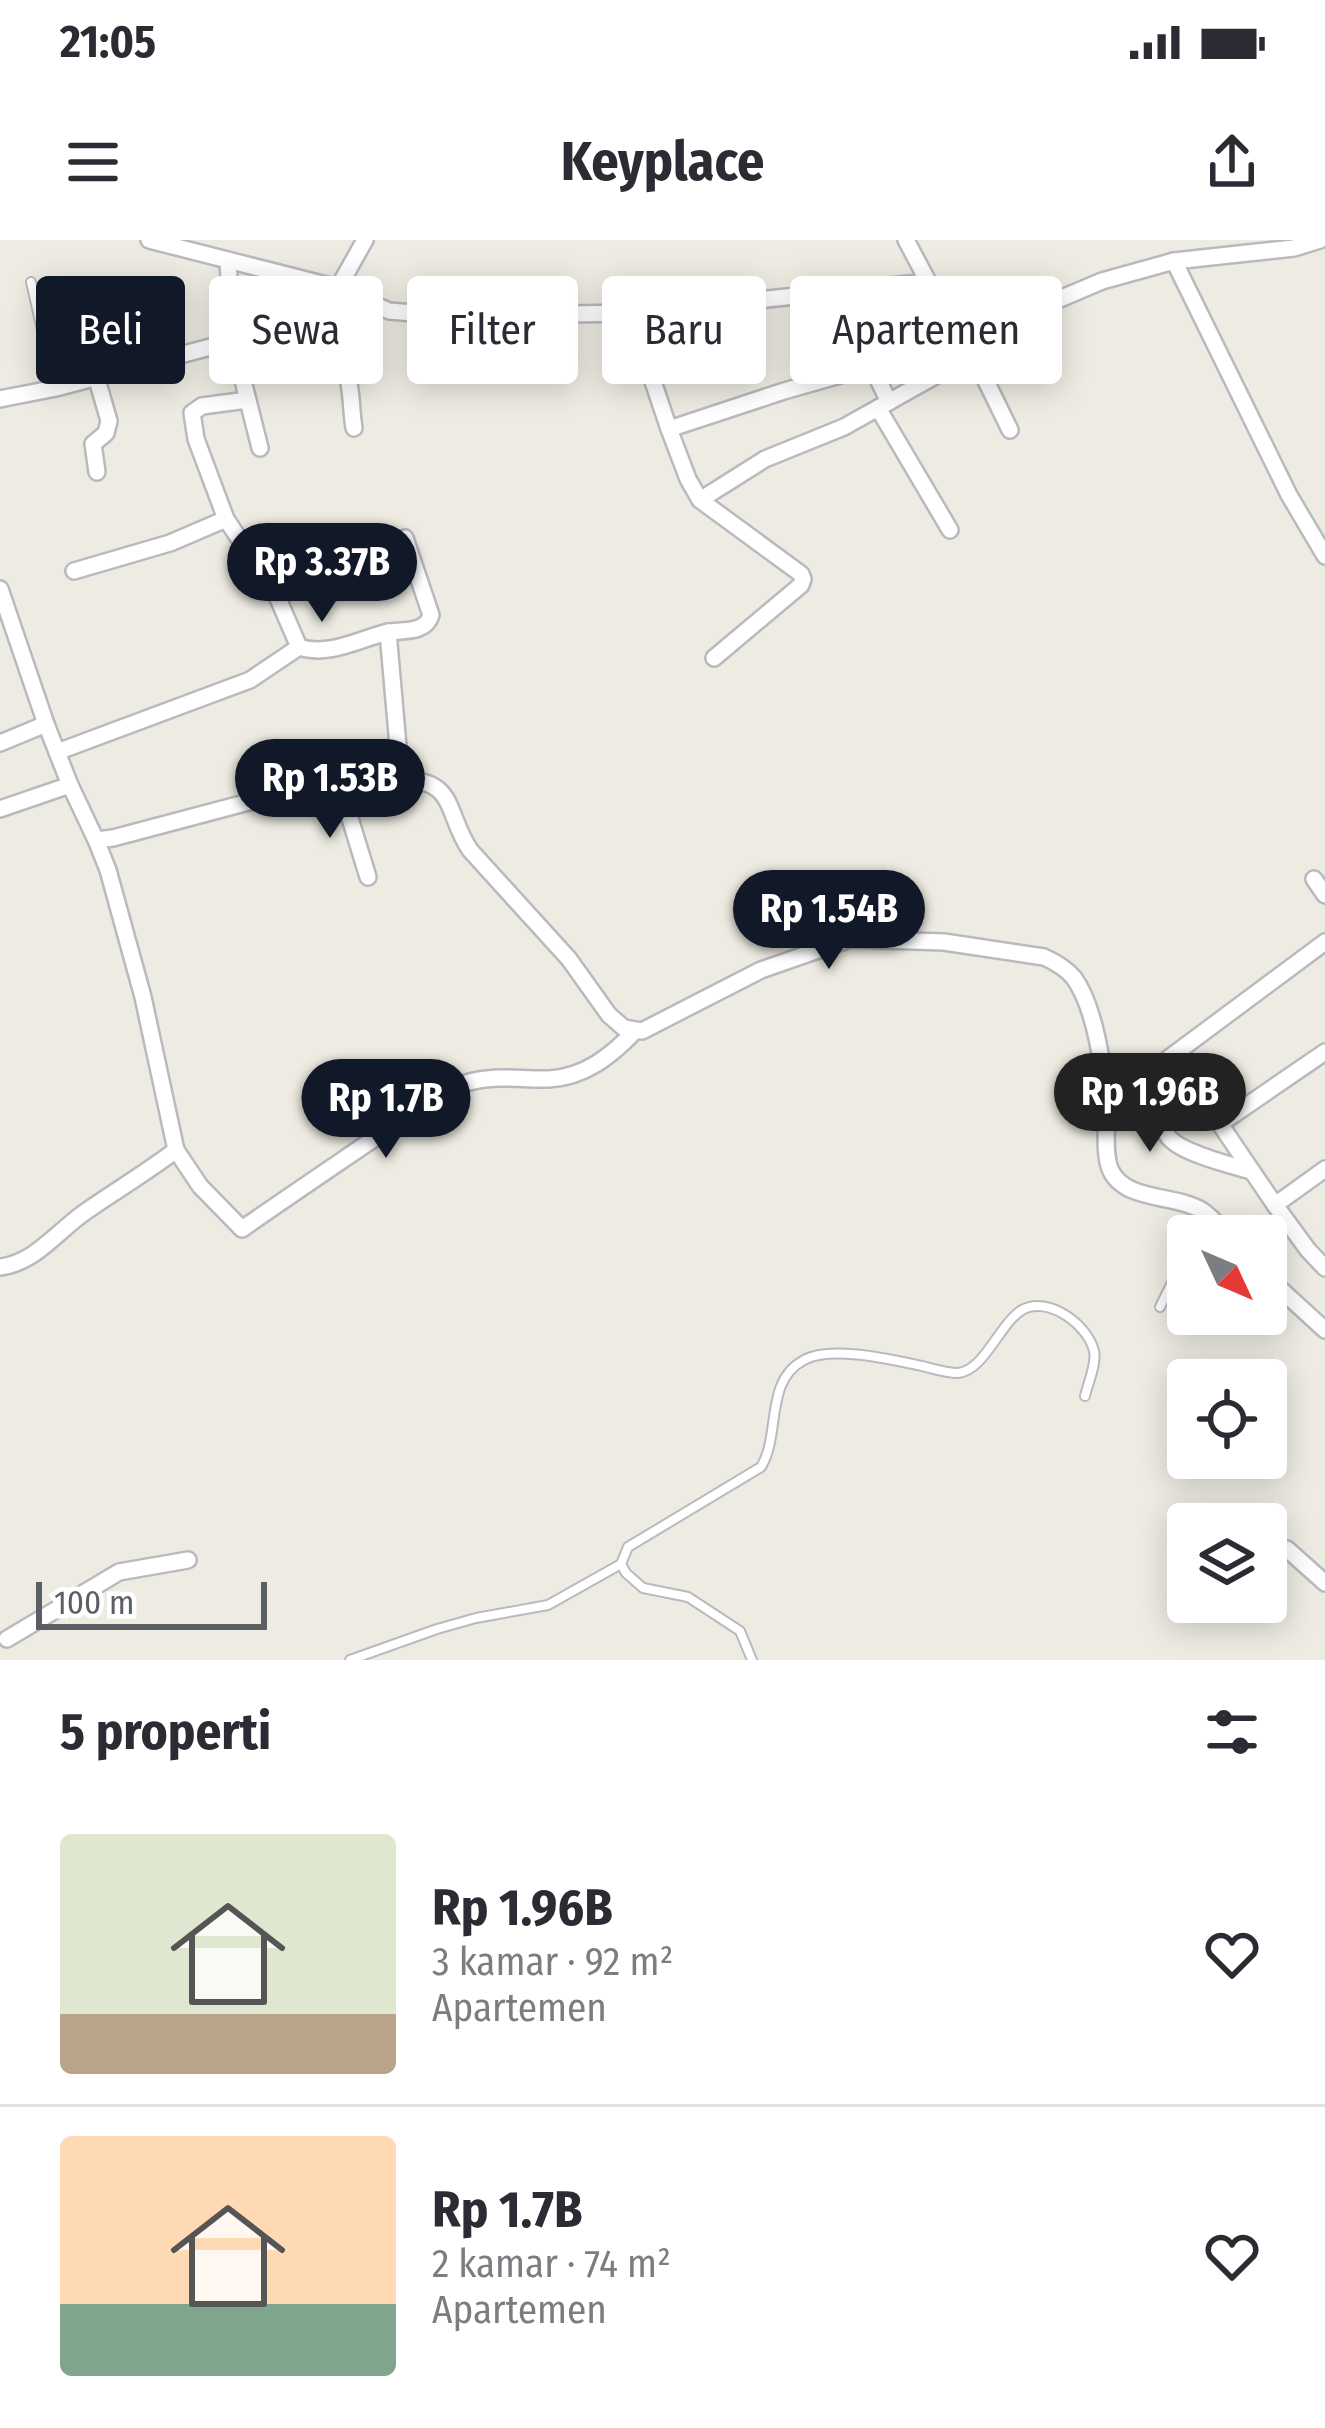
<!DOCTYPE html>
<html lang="id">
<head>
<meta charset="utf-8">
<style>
	:root { --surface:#fff; --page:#f2f2f3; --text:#2b2b33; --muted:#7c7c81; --line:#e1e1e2; --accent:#111827 }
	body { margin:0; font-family:"Fira Sans Condensed",sans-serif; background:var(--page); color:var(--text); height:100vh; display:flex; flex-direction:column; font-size:45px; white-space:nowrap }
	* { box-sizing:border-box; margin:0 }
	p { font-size:39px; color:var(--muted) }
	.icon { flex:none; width:66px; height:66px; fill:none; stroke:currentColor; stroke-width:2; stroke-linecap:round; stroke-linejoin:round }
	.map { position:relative; height:1420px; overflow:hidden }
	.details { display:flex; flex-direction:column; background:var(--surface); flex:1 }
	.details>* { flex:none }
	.guide { position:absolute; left:36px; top:36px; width:1254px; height:108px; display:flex; gap:24px }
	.needle { width:78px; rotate:134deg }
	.tools { position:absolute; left:1167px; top:975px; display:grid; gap:24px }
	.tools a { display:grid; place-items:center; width:120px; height:120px; border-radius:12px; background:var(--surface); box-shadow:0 6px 30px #0003; font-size:60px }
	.scale { position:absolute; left:36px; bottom:30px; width:231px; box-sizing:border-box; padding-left:12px; border:6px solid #5b5e63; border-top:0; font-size:33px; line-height:42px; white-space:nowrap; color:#5b5e63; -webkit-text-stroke:9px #fff; paint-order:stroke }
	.price { position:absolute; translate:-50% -102px; padding:0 27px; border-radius:42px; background:var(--accent); color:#fff; font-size:39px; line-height:78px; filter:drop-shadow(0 3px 6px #0008) }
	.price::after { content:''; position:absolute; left:50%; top:72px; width:36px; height:27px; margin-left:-18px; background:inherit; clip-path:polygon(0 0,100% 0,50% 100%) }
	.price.on { background:#222; color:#fff }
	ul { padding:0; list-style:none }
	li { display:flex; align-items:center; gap:36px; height:300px; padding:0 60px }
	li+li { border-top:3px solid var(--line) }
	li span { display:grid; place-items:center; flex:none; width:336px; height:240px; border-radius:12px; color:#555 }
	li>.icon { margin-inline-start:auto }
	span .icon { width:144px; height:144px; fill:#fffc; stroke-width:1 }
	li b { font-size:51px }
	h2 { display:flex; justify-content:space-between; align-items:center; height:144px; padding:0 60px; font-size:51px }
	.pill { padding:0 42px; border-radius:12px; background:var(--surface); box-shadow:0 6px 30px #0003; font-size:42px; line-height:108px }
	.pill.on { background:var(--accent); color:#fff }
	.status { display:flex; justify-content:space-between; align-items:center; height:84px; padding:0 60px; background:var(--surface); direction:ltr }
	.status svg { height:33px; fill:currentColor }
	header { display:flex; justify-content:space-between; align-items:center; height:156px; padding:0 60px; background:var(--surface); font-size:54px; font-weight:700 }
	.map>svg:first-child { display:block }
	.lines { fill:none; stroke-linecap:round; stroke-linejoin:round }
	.lane-casing { stroke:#b8babf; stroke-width:12 }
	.street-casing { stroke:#b8babf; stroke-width:20 }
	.lane { stroke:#fff; stroke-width:8 }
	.street { stroke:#fff; stroke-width:15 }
</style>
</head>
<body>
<div class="status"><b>21:05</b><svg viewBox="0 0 49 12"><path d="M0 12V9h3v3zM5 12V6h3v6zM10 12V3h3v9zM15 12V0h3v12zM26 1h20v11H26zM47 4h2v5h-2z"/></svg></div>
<header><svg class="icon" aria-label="menu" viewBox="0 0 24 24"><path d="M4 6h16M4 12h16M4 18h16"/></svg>Keyplace<svg class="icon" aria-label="share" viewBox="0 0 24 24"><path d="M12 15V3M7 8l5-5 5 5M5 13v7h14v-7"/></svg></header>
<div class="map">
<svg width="1325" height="1420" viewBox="0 0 1325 1420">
	<rect width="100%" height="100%" fill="#eeece2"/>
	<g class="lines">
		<defs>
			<g id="lane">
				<path d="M31,42L55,147"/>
				<path d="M1194,996L1204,973"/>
				<path d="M1160,1067L1188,1010"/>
				<path d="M621,1324L626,1333L643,1348L688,1357L740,1391L752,1420"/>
				<path d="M350,1420L437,1389L476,1378L548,1365L621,1324L628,1307L761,1227C781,1195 764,1141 804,1120C831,1105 893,1120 922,1126C934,1129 946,1133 958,1133C984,1131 1000,1083 1022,1070C1048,1055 1088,1085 1094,1111C1097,1123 1088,1143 1085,1156"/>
			</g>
			<g id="street">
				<path d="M149,0L338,48L389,71L450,76L630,73L716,67L758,60L928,42"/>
				<path d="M906,0L933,51L966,100L1010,190"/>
				<path d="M1174,21L1289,255L1325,316"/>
				<path d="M338,48L365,0"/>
				<path d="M630,73L669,189L784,151L865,128L874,131L889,162"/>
				<path d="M233,101L260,208"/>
				<path d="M241,134L321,103C355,113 349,160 354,188"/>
				<path d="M96,136L109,181L106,193L93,204L97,232"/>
				<path d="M0,159L56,148L233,101L228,22"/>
				<path d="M247,160L202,166L192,173L196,199L226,279L256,324L270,340L299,407C329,417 359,399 388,392L401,540"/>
				<path d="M878,168L950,290"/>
				<path d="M669,189L688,239L700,260L801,334L803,339L801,345L714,418"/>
				<path d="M700,260L765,219L844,187L953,126L970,108L1022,75L1102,41L1174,21L1294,8L1320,0"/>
				<path d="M74,331L170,303L226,279"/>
				<path d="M0,349L46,484L70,545L96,600L113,598L260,559L401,540C457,539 445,573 470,610L569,719L609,775L624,788L642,791L761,730L850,699L944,702L1044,717C1055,722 1066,728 1074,738C1095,767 1104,829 1106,864C1108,884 1103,910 1110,929C1124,962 1175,954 1201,970C1211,976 1220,987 1228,996"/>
				<path d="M388,392C404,390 426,393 431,375L405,298"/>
				<path d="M0,503L46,484"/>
				<path d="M57,512L250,440L299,407"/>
				<path d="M341,549L368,637"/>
				<path d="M0,569L70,545"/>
				<path d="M1314,639L1325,655"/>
				<path d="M1169,818L1220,884L1275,965"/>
				<path d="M1220,884L1325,812"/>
				<path d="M176,910L200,946L242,989C285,959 328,930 372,900C399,881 434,854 466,843C494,834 521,840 549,839C585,837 611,816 635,791"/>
				<path d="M1325,929L1275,965L1308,1010L1325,1028"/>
				<path d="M1251,931C1231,925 1174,912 1166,893C1156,874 1167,839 1169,818L1325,702"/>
				<path d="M0,1027C36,1023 59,989 88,970C117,950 147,932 176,910L143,757L108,630L96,600"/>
				<path d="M1266,1036L1325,1090"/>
				<path d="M1287,1309L1325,1343"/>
				<path d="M7,1399L119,1332L188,1320"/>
			</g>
		</defs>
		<use href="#lane" class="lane-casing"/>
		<use href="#street" class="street-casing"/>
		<use href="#lane" class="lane"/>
		<use href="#street" class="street"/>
	</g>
</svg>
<div class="tools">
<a><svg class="needle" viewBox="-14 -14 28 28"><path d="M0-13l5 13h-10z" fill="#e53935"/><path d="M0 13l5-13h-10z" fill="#7c7c81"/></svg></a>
<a><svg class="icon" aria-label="locate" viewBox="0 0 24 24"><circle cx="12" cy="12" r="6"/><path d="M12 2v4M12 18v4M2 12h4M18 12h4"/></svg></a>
<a><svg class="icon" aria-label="layers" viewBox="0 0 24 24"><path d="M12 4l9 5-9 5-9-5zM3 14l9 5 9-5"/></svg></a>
</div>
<div class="scale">100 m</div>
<b class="price" style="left:322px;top:385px">Rp 3.37B</b>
<b class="price" style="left:330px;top:601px">Rp 1.53B</b>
<b class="price" style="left:829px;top:732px">Rp 1.54B</b>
<b class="price on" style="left:1150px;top:915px">Rp 1.96B</b>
<b class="price" style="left:386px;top:921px">Rp 1.7B</b>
<div class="guide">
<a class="pill on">Beli</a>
<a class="pill">Sewa</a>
<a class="pill">Filter</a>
<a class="pill">Baru</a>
<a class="pill">Apartemen</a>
</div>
</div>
<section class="details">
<h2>5 properti<svg class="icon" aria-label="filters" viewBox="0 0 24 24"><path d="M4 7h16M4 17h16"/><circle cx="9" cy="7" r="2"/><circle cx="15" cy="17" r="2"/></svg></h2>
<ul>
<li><span style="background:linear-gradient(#dfe7d0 75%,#b9a48a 0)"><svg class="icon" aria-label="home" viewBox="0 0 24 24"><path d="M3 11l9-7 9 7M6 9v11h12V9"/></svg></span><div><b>Rp 1.96B</b><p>3 kamar · 92 m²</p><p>Apartemen</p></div><svg class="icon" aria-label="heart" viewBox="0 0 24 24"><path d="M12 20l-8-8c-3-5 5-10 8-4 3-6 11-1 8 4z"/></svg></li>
<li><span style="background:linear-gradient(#ffd9b3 70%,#7fa58c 0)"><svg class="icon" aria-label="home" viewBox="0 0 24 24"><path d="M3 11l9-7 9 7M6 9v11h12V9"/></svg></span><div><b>Rp 1.7B</b><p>2 kamar · 74 m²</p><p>Apartemen</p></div><svg class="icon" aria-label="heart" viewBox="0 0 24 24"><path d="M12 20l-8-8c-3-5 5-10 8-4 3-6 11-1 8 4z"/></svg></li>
</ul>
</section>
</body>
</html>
